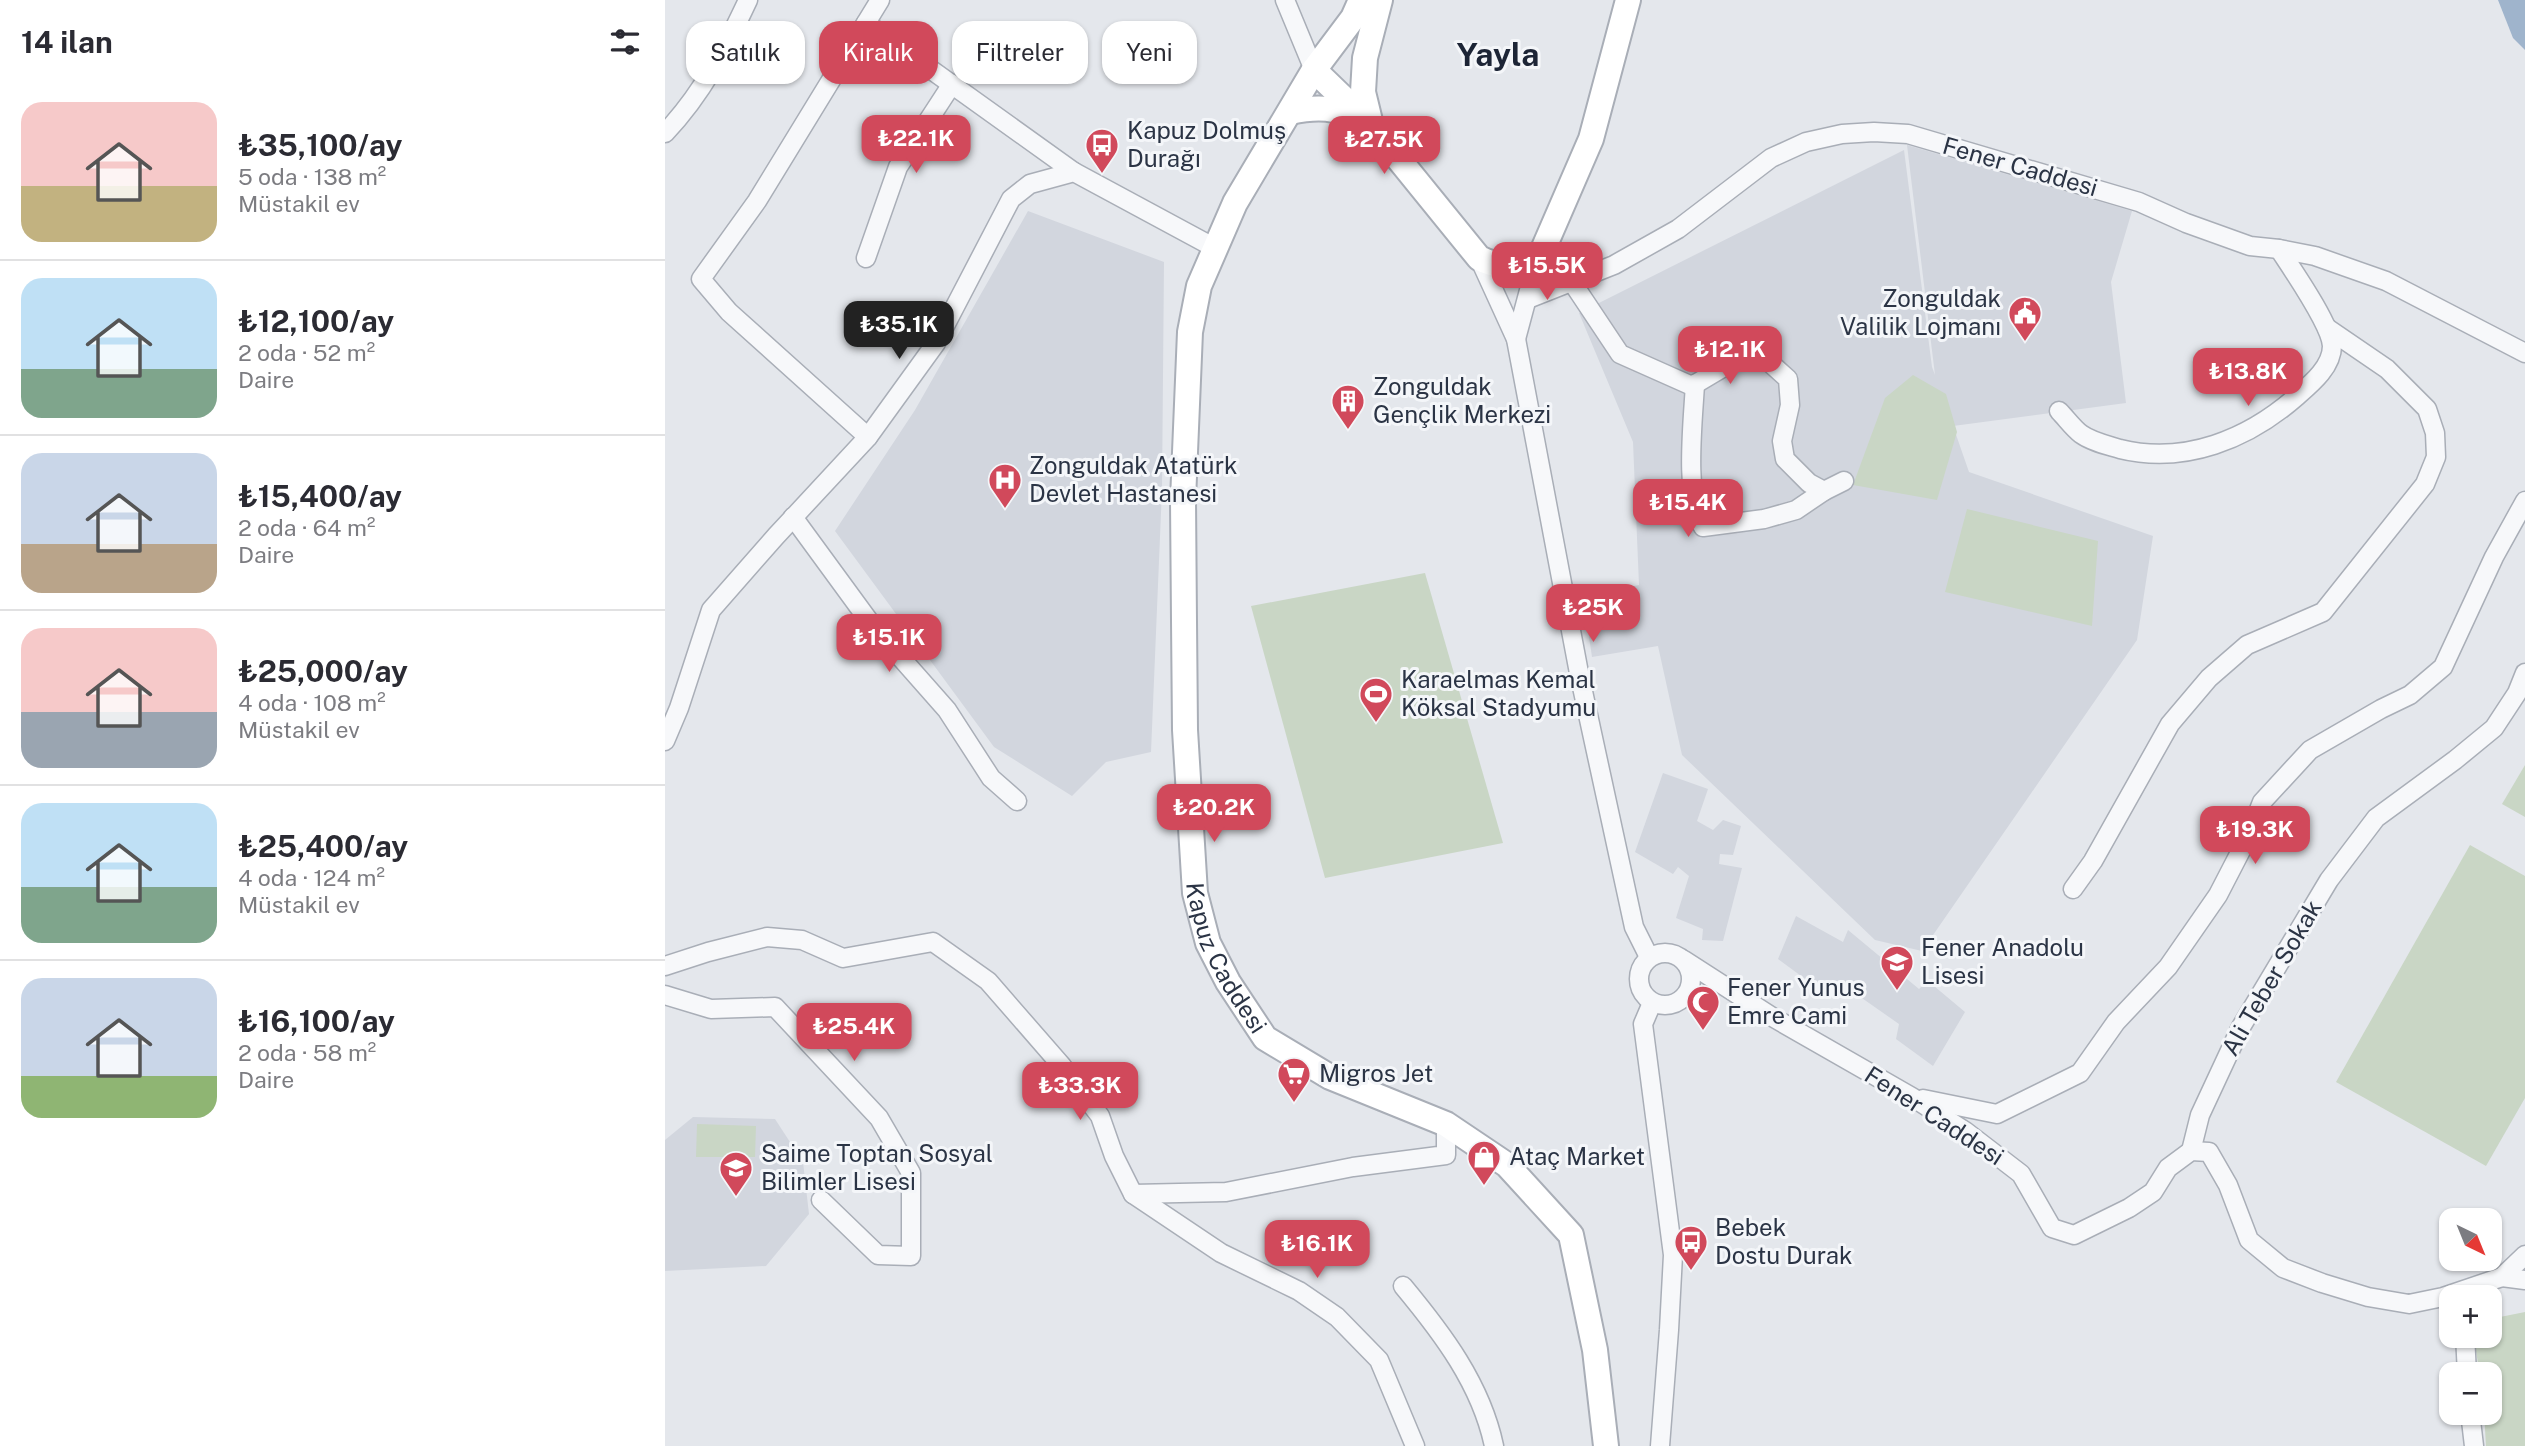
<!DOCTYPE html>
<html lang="tr">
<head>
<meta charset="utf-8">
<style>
	:root { --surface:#fff; --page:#f2f2f3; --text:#2b2b33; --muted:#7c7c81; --line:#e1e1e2; --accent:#d1495b }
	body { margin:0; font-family:"Public Sans",sans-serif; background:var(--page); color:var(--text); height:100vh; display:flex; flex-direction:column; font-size:26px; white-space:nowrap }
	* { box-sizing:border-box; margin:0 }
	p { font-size:23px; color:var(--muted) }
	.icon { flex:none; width:38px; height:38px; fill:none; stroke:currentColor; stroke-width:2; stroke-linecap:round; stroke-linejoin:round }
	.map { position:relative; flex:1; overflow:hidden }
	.side { display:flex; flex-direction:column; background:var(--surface); width:665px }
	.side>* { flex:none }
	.hud { position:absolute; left:21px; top:21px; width:665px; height:63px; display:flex; gap:14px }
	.needle { width:46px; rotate:137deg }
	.controls { position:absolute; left:1774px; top:1208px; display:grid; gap:14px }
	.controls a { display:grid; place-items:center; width:63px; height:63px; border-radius:14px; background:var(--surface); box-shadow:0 2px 5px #0004; font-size:35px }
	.price { position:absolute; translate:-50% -60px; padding:0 16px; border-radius:14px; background:var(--accent); color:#fff; font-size:23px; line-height:46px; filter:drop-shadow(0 2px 4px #0008) }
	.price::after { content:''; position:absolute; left:50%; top:42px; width:21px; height:16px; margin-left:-10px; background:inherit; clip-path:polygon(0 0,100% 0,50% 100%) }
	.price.selected { background:#222; color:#fff }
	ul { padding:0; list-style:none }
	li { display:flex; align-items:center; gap:21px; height:175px; padding:0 21px }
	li+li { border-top:2px solid var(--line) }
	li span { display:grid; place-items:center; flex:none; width:196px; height:140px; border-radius:21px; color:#555 }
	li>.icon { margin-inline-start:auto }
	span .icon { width:84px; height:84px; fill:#fffc; stroke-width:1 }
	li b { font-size:30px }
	h2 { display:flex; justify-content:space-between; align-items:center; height:84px; padding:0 21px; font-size:30px }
	.tag { padding:0 24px; border-radius:21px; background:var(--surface); box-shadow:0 2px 5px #0004; font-size:24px; line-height:63px }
	.tag.selected { background:var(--accent); color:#fff }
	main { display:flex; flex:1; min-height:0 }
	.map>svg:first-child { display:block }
	.built { fill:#d2d6de }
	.green { fill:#c9d6c5 }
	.water { fill:#9fb4cc }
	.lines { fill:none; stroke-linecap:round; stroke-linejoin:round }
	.minor-casing { stroke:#a9aeb7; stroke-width:21 }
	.secondary-casing { stroke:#a9aeb7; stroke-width:28 }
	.minor { stroke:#f7f8fa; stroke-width:18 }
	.secondary { stroke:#fff; stroke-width:24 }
	.labels { text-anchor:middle; stroke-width:6; stroke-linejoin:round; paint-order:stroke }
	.poi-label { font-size:24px; fill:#2b3445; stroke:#f4f6f9; text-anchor:start }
	.street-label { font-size:24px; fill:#2b3445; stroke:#f4f6f9 }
	.district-label { font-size:32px; font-weight:bold; fill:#1d2536; stroke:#f4f6f9 }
</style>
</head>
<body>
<main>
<section class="side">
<h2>14 ilan<svg class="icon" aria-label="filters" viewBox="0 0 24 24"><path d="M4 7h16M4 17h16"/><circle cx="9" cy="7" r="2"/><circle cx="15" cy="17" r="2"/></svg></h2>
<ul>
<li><span style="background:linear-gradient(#f6c9c9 60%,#c2b280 0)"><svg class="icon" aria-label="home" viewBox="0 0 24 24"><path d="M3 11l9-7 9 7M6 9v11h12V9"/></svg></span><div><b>₺35,100/ay</b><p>5 oda · 138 m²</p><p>Müstakil ev</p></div></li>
<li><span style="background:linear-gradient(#bfe0f5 65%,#7fa58c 0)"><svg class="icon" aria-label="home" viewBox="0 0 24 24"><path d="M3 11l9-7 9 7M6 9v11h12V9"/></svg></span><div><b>₺12,100/ay</b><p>2 oda · 52 m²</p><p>Daire</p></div></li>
<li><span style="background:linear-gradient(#c9d6e8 65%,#b9a48a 0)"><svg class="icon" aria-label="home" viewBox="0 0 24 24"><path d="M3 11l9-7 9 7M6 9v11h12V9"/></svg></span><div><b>₺15,400/ay</b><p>2 oda · 64 m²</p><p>Daire</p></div></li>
<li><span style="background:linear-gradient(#f6c9c9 60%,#9aa5b1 0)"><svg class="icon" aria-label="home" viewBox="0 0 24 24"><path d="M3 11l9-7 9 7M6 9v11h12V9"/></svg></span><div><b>₺25,000/ay</b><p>4 oda · 108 m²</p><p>Müstakil ev</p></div></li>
<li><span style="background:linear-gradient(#bfe0f5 60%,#7fa58c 0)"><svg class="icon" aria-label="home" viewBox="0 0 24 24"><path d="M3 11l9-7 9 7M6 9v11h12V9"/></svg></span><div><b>₺25,400/ay</b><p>4 oda · 124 m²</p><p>Müstakil ev</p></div></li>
<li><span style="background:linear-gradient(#c9d6e8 70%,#8fb573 0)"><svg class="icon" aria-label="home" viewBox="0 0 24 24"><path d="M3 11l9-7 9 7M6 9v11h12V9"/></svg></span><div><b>₺16,100/ay</b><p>2 oda · 58 m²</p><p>Daire</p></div></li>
</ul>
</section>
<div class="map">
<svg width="1860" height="1446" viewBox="0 0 1860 1446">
	<rect width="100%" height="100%" fill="#e4e7ec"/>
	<g class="built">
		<path d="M1242,145L1467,211L1446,282L1461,403L1288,426L1304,472L1488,536L1472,640L1257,951L1210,940L1017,755L993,646L927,657L918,597L974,585L968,442L914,313L1239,150L1267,367L1270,375Z"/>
		<path d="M363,211L499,262L497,489L486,752L441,762L407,796L329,747L170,531L250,410Z"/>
		<path d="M998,773L1043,789L1032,821L1048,830L1058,820L1076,826L1068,855L1055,854L1054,864L1077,868L1058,941L1037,940L1038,929L1011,918L1024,876L1013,867L1008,874L970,852Z"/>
		<path d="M1131,916L1178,942L1183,930L1254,989L1263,981L1300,1012L1268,1066L1231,1039L1234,1024L1174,982L1162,995L1113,959Z"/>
		<path d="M28,1117L110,1119L138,1162L144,1214L101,1266L0,1271V1140Z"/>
	</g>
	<g class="green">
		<path d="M1248,375L1281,394L1292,432L1272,500L1188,485L1220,398Z"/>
		<path d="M1302,509L1433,541L1427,626L1280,592Z"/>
		<path d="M760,573L838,843L660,878L586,606Z"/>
		<path d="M1860,765V817L1837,804Z"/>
		<path d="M1805,845L1860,876V1098L1821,1166L1671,1082Z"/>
		<path d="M32,1124L91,1126L90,1157H31Z"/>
		<path d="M1860,1312V1446H1821L1819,1412H1825V1374H1815L1808,1335H1825V1319Z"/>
	</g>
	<path class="water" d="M1833,0H1860V50L1848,38Z"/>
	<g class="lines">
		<defs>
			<g id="minor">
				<path d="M620,0L649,70"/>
				<path d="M201,23L409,172"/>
				<path d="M0,133C38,93 60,49 83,0"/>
				<path d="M201,258L233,167L287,84"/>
				<path d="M814,258L851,339L914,673L969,927L984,957"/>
				<path d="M907,282L955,354L1027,386L1069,361H1103L1123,379L1125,405L1117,441L1120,459L1144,483L1159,491L1179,481"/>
				<path d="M863,299L949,265L1013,229L1106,158L1141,142L1177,134L1209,132L1243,134L1474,202L1521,223L1585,246L1614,249L1650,256L1721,281L1860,353"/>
				<path d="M851,339L870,268L877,252"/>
				<path d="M1030,384C1028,422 1019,495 1038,527L1099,519L1131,510L1159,491"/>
				<path d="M1394,411C1401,418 1408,428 1416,434C1427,442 1442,445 1455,449C1520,465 1583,439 1631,397C1646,384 1667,367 1667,346C1666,325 1627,269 1614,249"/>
				<path d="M203,437L64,312L36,279L92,201L215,0"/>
				<path d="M128,517L207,625L282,710L326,778L352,801"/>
				<path d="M0,741L14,708L46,610L111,536L203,437L271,343L346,199L365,184L409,172L550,248"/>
				<path d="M1408,889L1428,861L1505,724L1544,678L1582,645L1658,612L1760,484L1771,457L1770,433L1762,409L1722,369L1662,328"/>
				<circle cx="1000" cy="979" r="26"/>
				<path d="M1019,960L1109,1018L1247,1097L1300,1131L1356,1174L1387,1228L1409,1235L1464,1208L1488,1192L1503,1168L1526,1151L1544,1152L1563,1185L1584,1240L1618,1268L1657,1283L1703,1297L1744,1304L1778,1297L1837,1277L1860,1255"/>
				<path d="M0,966L43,952L102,937L137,940L178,958L268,942L323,981L397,1066L435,1116L449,1156L468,1194L561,1192L688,1167L781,1155V1124"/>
				<path d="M0,995L46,1009L110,1007L214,1118L246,1173V1256L213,1255L156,1200"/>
				<path d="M987,1003L978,1024L1008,1255L1004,1330L995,1446"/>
				<path d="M1258,1099L1332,1114L1415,1073L1451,1022L1503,967L1553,895L1584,835L1597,802L1645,750L1716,709L1745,695L1778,667L1829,557L1860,501"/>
				<path d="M1526,1151L1535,1115L1576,1027L1664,880L1711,818L1790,760L1829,728L1852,693L1860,673"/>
				<path d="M468,1194L556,1253L634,1291L672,1317L714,1360L750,1446"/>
				<path d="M1837,1277L1860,1280"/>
				<path d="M738,1286C777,1333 816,1384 829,1446"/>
				<path d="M1800,1335L1802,1374"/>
				<path d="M1805,1412L1809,1446"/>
			</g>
			<g id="secondary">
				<path id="s1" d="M696,0L688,18L649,70L570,203L534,286L525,332L518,500L519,621L520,730L530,893L543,943L563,982L600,1038L665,1077L781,1124L842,1165L906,1235L930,1350L941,1446"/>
				<path d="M649,70L706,125L814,258C837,270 857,266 877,252L926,139L963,0"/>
				<path d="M625,112C653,106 671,107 696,120"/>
				<path d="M706,125L698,92L700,58L715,0"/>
			</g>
		</defs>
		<use href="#minor" class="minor-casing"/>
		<use href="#secondary" class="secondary-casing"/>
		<use href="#minor" class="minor"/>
		<use href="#secondary" class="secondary"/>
	</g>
	<defs>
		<symbol id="bus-pin" viewBox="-11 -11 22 30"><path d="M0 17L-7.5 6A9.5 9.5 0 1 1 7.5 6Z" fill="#d1495b" stroke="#f4f6f9"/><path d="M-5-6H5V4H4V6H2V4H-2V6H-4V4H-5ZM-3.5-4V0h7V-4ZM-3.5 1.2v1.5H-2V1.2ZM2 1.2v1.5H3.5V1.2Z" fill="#fff"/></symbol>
		<symbol id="civic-pin" viewBox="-11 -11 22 30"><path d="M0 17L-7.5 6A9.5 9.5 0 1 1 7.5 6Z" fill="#d1495b" stroke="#f4f6f9"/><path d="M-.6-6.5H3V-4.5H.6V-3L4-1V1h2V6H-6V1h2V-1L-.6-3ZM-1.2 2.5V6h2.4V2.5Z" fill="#fff"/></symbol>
		<symbol id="building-pin" viewBox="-11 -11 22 30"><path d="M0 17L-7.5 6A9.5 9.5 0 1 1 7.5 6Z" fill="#d1495b" stroke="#f4f6f9"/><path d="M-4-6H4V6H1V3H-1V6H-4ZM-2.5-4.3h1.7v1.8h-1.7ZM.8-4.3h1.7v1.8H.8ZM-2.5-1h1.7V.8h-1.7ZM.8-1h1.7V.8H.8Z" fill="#fff"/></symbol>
		<symbol id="hospital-pin" viewBox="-11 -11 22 30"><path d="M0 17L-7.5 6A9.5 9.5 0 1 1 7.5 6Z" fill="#d1495b" stroke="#f4f6f9"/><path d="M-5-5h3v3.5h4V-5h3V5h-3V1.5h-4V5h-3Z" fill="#fff"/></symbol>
		<symbol id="stadium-pin" viewBox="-11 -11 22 30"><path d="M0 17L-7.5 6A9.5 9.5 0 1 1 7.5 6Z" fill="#d1495b" stroke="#f4f6f9"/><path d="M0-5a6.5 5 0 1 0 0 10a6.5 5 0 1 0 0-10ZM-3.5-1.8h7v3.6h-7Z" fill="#fff"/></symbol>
		<symbol id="school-pin" viewBox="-11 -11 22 30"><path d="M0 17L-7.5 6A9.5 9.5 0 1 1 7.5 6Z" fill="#d1495b" stroke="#f4f6f9"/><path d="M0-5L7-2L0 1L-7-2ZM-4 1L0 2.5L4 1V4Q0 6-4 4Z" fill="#fff"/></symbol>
		<symbol id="mosque-pin" viewBox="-11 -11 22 30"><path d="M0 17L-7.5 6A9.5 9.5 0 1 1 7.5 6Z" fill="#d1495b" stroke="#f4f6f9"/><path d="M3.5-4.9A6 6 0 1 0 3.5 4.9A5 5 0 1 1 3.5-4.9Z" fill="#fff"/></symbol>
		<symbol id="supermarket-pin" viewBox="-11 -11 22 30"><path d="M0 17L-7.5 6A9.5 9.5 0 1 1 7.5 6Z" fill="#d1495b" stroke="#f4f6f9"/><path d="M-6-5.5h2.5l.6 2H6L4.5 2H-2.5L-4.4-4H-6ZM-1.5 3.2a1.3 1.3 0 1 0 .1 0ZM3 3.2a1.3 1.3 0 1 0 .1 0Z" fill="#fff"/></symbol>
		<symbol id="shop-pin" viewBox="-11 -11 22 30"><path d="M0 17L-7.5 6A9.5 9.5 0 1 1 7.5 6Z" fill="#d1495b" stroke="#f4f6f9"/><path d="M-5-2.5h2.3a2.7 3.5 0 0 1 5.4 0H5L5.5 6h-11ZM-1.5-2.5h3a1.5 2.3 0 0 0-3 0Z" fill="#fff"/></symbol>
	</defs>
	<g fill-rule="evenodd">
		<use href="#bus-pin" x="418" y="126" width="38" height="52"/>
		<use href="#civic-pin" x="1341" y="294" width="38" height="52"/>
		<use href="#building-pin" x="664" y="382" width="38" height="52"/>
		<use href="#hospital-pin" x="321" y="461" width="38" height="52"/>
		<use href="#stadium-pin" x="692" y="675" width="38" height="52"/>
		<use href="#school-pin" x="1213" y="943" width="38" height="52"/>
		<use href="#mosque-pin" x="1019" y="983" width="38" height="52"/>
		<use href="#supermarket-pin" x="610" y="1055" width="38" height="52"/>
		<use href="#shop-pin" x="800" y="1138" width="38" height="52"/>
		<use href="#school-pin" x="52" y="1149" width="38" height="52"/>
		<use href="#bus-pin" x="1007" y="1223" width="38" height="52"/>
	</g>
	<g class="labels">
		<g class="poi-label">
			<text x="462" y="139">Kapuz Dolmuş<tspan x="462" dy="28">Durağı</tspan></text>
			<text x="1336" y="307" text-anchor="end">Zonguldak<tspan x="1336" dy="28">Valilik Lojmanı</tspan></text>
			<text x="708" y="395">Zonguldak<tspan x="708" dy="28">Gençlik Merkezi</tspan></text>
			<text x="364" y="474">Zonguldak Atatürk<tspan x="364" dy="28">Devlet Hastanesi</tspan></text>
			<text x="736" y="688">Karaelmas Kemal<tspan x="736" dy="28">Köksal Stadyumu</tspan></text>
			<text x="1256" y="956">Fener Anadolu<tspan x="1256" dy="28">Lisesi</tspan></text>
			<text x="1062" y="996">Fener Yunus<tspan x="1062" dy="28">Emre Cami</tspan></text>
			<text x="654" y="1082">Migros Jet</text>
			<text x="96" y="1162">Saime Toptan Sosyal<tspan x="96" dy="28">Bilimler Lisesi</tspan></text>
			<text x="844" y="1165">Ataç Market</text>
			<text x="1050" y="1236">Bebek<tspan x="1050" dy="28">Dostu Durak</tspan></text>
		</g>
		<g class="street-label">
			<text transform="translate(1355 167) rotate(16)" y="8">Fener Caddesi</text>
			<text dy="8" stroke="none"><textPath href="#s1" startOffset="1010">Kapuz Caddesi</textPath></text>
			<text transform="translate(1607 978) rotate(-60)" y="8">Ali Teber Sokak</text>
			<text transform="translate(1269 1116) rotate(33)" y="8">Fener Caddesi</text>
		</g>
		<g class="district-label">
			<text x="833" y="66">Yayla</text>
		</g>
	</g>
</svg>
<div class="controls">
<a><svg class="needle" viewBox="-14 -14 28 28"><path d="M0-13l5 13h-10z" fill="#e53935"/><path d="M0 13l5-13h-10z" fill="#7c7c81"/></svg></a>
<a>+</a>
<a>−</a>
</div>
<b class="price" style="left:251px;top:175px">₺22.1K</b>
<b class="price" style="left:719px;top:176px">₺27.5K</b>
<b class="price" style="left:882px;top:302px">₺15.5K</b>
<b class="price selected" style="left:234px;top:361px">₺35.1K</b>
<b class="price" style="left:1065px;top:386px">₺12.1K</b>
<b class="price" style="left:1583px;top:408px">₺13.8K</b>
<b class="price" style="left:1023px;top:539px">₺15.4K</b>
<b class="price" style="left:928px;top:644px">₺25K</b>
<b class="price" style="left:224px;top:674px">₺15.1K</b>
<b class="price" style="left:549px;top:844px">₺20.2K</b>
<b class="price" style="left:1590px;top:866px">₺19.3K</b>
<b class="price" style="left:189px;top:1063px">₺25.4K</b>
<b class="price" style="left:415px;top:1122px">₺33.3K</b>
<b class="price" style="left:652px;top:1280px">₺16.1K</b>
<div class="hud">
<a class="tag">Satılık</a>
<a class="tag selected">Kiralık</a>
<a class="tag">Filtreler</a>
<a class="tag">Yeni</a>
</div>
</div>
</main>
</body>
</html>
